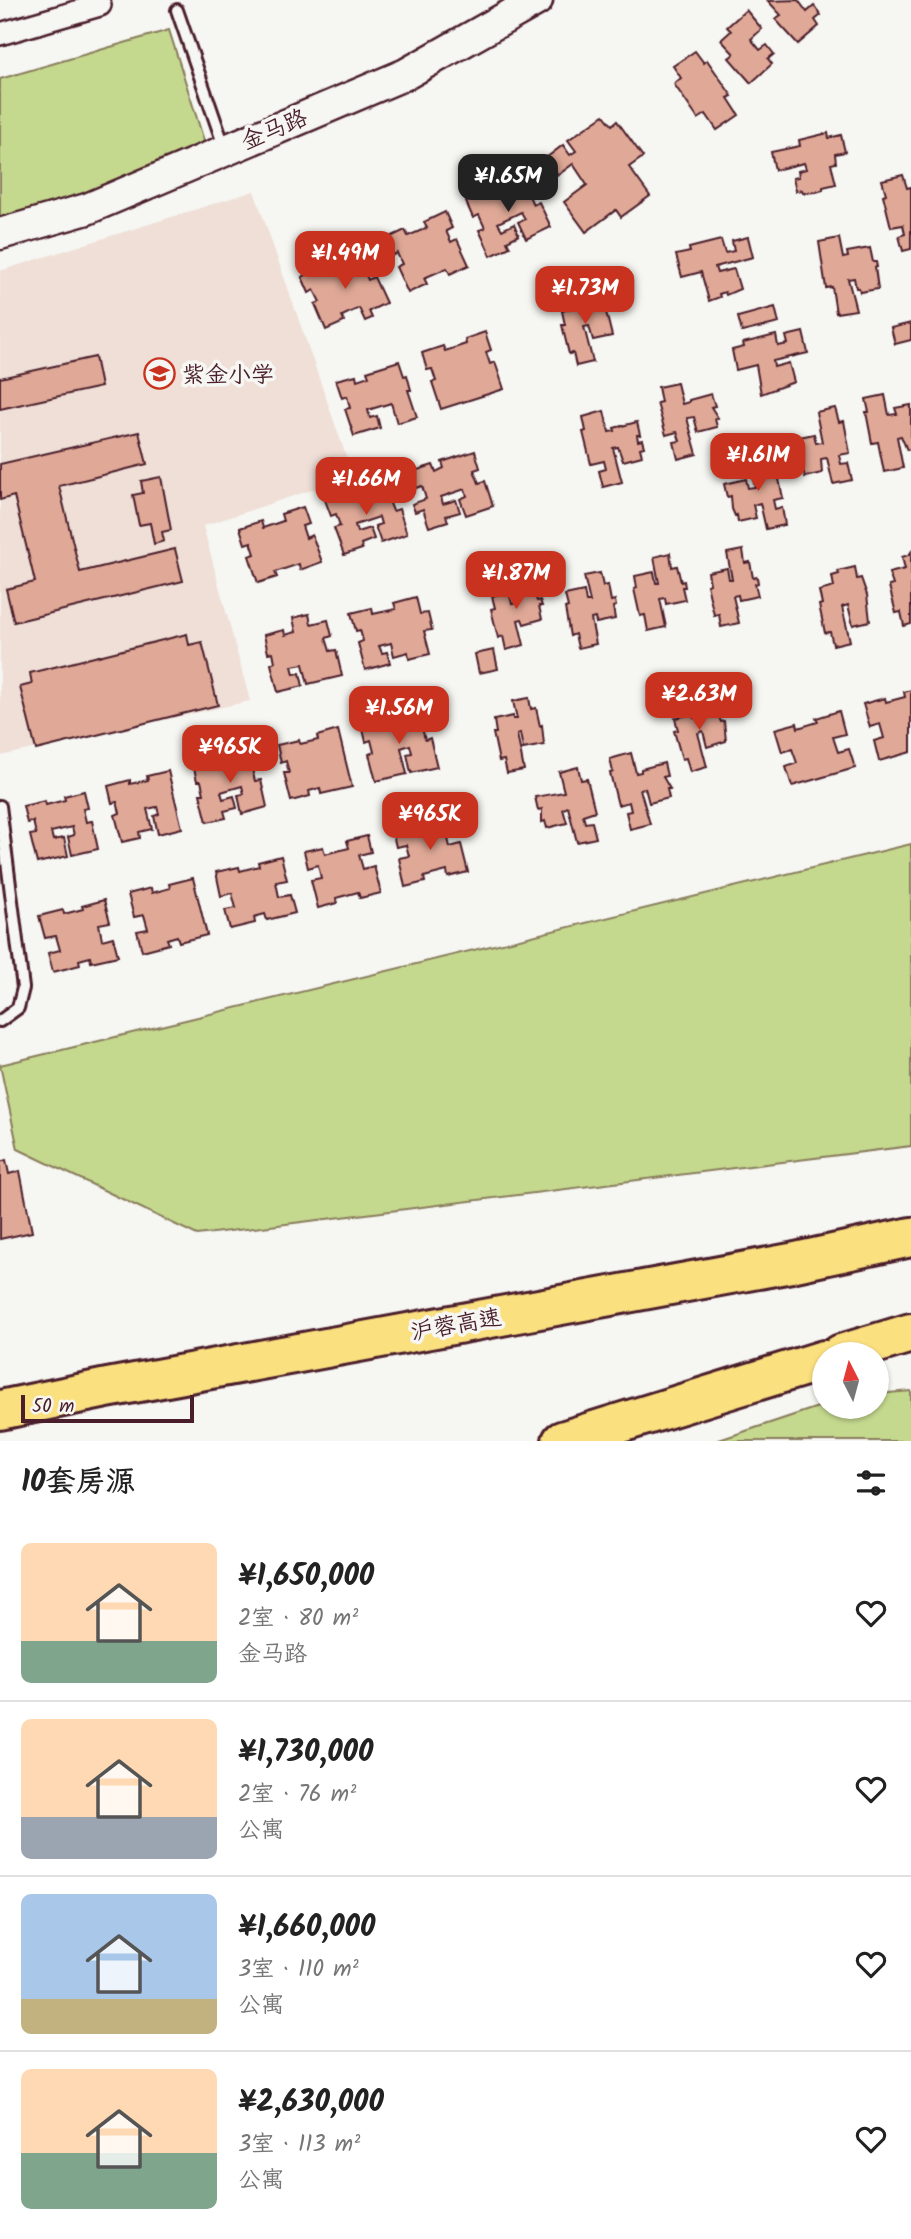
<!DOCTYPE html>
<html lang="zh">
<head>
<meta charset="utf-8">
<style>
	:root { --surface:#fff; --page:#f2f2f2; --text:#222; --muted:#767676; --line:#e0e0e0; --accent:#c8321e }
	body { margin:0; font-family:Kalam,"LXGW WenKai TC",sans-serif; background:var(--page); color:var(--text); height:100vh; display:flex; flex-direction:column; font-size:26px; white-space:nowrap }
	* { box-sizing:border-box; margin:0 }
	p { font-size:23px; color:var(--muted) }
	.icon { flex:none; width:38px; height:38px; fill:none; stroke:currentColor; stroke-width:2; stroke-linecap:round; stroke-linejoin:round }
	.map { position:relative; height:1441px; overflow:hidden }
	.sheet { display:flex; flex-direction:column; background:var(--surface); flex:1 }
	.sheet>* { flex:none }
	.needle { width:46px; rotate:354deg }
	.tools { position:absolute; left:812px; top:1342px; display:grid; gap:14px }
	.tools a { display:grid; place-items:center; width:77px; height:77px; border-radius:50%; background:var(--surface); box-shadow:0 2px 5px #0004; font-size:35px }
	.scale { position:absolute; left:21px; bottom:18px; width:173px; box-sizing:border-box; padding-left:7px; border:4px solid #4a1f2b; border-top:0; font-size:19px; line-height:24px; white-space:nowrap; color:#4a1f2b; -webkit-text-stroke:5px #f6f6f2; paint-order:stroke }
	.price { position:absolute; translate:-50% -60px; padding:0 16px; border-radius:14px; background:var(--accent); color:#fff; font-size:23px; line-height:46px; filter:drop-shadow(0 2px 4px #0008) }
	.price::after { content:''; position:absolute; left:50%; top:42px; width:21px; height:16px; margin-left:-10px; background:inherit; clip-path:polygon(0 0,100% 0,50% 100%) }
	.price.current { background:#222; color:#fff }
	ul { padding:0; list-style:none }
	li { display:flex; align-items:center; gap:21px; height:175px; padding:0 21px }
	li+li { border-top:2px solid var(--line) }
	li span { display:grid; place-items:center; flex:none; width:196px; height:140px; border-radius:10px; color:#555 }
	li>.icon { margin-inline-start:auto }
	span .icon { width:84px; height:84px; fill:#fffc; stroke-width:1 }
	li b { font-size:30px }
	h2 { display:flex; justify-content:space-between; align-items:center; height:84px; padding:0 21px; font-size:30px }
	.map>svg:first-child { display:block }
	.built { fill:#efdfd7 }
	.green { fill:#c5d98e; stroke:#887c5c; stroke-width:2 }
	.building { fill:#e0a997; stroke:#4a1f2b; stroke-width:2 }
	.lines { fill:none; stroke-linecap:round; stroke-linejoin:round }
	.lane-casing { stroke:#4a1f2b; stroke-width:16 }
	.street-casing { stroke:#4a1f2b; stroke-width:26 }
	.secondary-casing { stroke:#4a1f2b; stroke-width:35 }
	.highway-casing { stroke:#4a1f2b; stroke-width:44 }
	.lane { stroke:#f6f6f2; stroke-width:10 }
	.street { stroke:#f6f6f2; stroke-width:21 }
	.secondary { stroke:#f6f6f2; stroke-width:30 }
	.highway { stroke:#fbe080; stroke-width:38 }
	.labels { text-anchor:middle; stroke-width:7; stroke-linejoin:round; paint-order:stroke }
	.street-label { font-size:23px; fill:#4a1f2b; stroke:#f6f6f2 }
	.poi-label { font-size:23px; fill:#4a1f2b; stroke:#f6f6f2; text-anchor:start }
</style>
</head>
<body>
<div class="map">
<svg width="911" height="1441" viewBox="0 0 911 1441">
	<rect width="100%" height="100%" fill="#f6f6f2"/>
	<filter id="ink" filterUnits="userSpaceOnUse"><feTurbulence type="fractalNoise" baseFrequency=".0143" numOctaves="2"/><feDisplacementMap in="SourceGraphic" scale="14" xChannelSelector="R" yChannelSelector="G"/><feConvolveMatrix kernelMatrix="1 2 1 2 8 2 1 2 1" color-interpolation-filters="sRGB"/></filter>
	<g filter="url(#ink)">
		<path class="built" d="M254,191L353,476L203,526L250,701L0,756V271Z"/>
		<g class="green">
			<path d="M169,30L206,147L76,203L0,217V79Z"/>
			<path d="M911,844V1146L197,1235L18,1149L0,1065Z"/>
			<path d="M911,1391V1441H716L824,1405V1407H877V1394Z"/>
		</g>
		<g class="building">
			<path d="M798,0L807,12L814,6L821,15L815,20L819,26L798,44L775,19L781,15L768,1Z"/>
			<path d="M746,10L762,29L751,39L760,50L767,45L774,54L768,59L772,64L751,83L729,58L734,54L721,40L731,31L727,27Z"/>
			<path d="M695,51L704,63L707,60L732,96L728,98L739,115L717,130L706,114L698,119L674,84L681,78L673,66Z"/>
			<path d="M604,115L612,125L617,121L643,157L629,167L650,196L621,217L616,210L586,232L564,202L587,185L573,164L558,175L546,158L563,145L570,155L576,151L568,140Z"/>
			<path d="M828,133L829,138L841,135L845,152L835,154L836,163L831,164L836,184L823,187V190L816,192L803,193L802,190L796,191L793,178L799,177L798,171L806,169L804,163L775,170L771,152L800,146L799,140Z"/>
			<path d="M526,174L534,191L528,193L533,205L539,202L551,227L526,239L518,222L525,219L521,212L498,223L502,230L514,224L519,235L507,241L510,247L491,256L479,230L485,228L479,215L473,218L466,202L486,192L489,199L508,190L505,183Z"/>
			<path d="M903,175L907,188L911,187V249L903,251L899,236L905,234L903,225L891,227L883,195L886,194L882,180Z"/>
			<path d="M445,212L452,228L446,231L451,242L457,239L469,265L450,274L447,268L424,278L427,284L408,293L396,267L402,264L397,253L391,256L384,240L405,230L408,236L427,228L424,222Z"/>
			<path d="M748,237L753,257L715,267L717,273L734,269L740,289L726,295L725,292L719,294L720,297L709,301L701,272L682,277L676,255L690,252L689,248L721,240L725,253L734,251L732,241Z"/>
			<path d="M839,238L843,258L848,257L847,252L870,248L873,262H876L877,267H875L878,289L860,292L859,288H856L854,278L848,279L856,310L836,313L832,287L826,288L819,242Z"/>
			<path d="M362,249L369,265L363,268L368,280L374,277L386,303L369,311L372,318L365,321L359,308L342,316L344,322L326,330L315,304L320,302L314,290L309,293L302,277L323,267L326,274L344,266L341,259Z"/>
			<path d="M597,289L601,301L603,300L612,336L593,340L589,326L584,327L593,362L576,366L573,353L569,354L562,325H565L562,311L579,306L581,312L585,311L580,293Z"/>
			<path d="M775,307L779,323L742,332L738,317Z"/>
			<path d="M911,323V340L895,344L891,328Z"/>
			<path d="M485,332L491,350L486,352L490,364L495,362L504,389L441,409L432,382L436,381L432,369L427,370L422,353L443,346L445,351L466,344L465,339Z"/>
			<path d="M803,332L808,353L773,361L774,367L789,363L794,382L761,394L756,365L736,370L732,350L744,347L743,343L776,335L778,346L788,344L786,336Z"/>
			<path d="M95,357L101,387L0,409V378Z"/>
			<path d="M399,361L404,376L407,375L411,390H408L417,417L397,423L391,403L368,410L370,418L377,416L380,428L354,436L345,409L350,408L347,396L342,398L336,380L356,375L357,380L369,376L367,371Z"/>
			<path d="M677,383L682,404L689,402V400L711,394L715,406L711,407L718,418L715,419L717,427L698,432L694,417L687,418L697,454L678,459L674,442L680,441L677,432L666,435L657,403L661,402L658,387Z"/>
			<path d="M885,395L889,415L897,414L895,408L911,405V449L907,450L901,436L897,437L903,468L884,472L878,442L872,443L866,412H869L866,399Z"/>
			<path d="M835,408L839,422L844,421L850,453L839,455L841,464L848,463L852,480L833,484L827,458L821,459L822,473L805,477L801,463L798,464V451L794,452L790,439L814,434L816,443L822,442L816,412Z"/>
			<path d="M604,411L609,432L615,431L614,428L637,422L640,435H637L638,441L642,440L644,447L640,448L642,456L623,461L618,447L613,448L622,482L603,487L599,471L606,469L604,461L591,464L583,432L586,431L583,417Z"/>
			<path d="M139,432L147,464L59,486L80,572L175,549L183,581L14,622L6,589L35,582L14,496L0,500V464Z"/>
			<path d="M475,451L480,468L474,470L479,483L485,481L493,506L466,515L460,499L467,496L465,489L441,497L443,504L456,500L460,512L446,516L448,521L429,527L423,509L415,512L412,504L426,499L422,486L416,488L411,472L433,465L436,472L444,468L442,462Z"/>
			<path d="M768,453L771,467L776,465L783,498L773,500L775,509L782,507L785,525L766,529L760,503L753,505L756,518L738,522L737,515L735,516L732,509L731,496L727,497L724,484L746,479L748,488L755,487L748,457Z"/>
			<path d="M161,477L171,530L162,532L164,541L154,544L150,523L139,525L133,495L143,493L141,481Z"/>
			<path d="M389,479L394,496L388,498L393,511L399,509L407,534L381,543L375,526L381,524L379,517L355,525L357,532L370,528L374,539L361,544L362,549L344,555L334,528L340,526L336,514L331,516L325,500L348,493L350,499L369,493L367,486Z"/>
			<path d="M303,507L309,524L302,526L306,538L312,535L322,562L300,570L299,564L275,572L277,577L258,583L249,556L255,554L251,542L245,544L240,528L261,521L263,528L283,521L281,514Z"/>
			<path d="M743,550L745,563L750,562L753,578L757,577L758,583L755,584L758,596L739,600L738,595L733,596L739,623L721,627L719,614L714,615L707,585L710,584L708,572L727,568L729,579H732L727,553Z"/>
			<path d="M911,552V624L904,626L901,612L896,613L889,586L893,585L889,573L905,569L902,557L909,555Z"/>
			<path d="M670,553L672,567L677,566L681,582L684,581L685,587H682L685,600L666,604L665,598L660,599L666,627L648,631L645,615L640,616L634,589L637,588L635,576L654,572L656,583H659L654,557Z"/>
			<path d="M855,567L857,579L861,578L867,595L870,621L853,625L848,605L842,607L850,641L833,645L830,632L825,633L819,605L822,604L819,591L834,587L832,576L839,574L838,571Z"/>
			<path d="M527,573L537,601L540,600L542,606H539L542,619L524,624L522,619L518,620L524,645L506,650L503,636L498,638L491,609L495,608L492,596L509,591L512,604L517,603L511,577Z"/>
			<path d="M600,573L603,586L608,585L611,601L615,600L616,606L613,607L615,619L596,623L595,618L591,619L596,644L578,648L575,634L570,636L565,608L568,607L565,595L584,591L586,602H590L584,576Z"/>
			<path d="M416,597L420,614L428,613L432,630L424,631L430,654L409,659L408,652L394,656L391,643L379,646L382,653L387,652L390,663L365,670L358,643L363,641L360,630L356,631L351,613L372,608L373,614L396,609L394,603Z"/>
			<path d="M309,614L311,624L328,620L332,636L326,638L330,651L336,650L342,676L308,684L303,664L292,666L294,674L300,673L303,686L278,692L271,664L275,662L273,652L268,653L264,635L284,630L285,635L296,632L293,618Z"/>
			<path d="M187,634L189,645L202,642L218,705L36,750L20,687L32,684L30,673Z"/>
			<path d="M494,650L498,669L479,673L475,654Z"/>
			<path d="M911,690V752L879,761L874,741L884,738L880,724L870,727L863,704L885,698L886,702L905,697L904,692Z"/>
			<path d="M710,693L721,722L724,721L726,741L707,747L703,731L698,733L707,767L690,772L686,758L682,759L674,731L678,730L675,718L693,714L694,718L699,717L693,698Z"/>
			<path d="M529,698L531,709L536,708L540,726L542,725L544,745L523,749L520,733L517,734L524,770L507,773L504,760L499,761L493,733H496L494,720L513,716V719H517L513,701Z"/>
			<path d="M423,710L427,727L422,728L425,740L430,738L437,767L411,773L407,754L412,753L410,745L401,748L407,774L376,781L369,754L374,752L371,740L366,742L362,725L384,719V724L402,720L401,715Z"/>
			<path d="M839,711L845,734L833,737L838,752L849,749L855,768L792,786L786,767L797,763L792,749L782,752L775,729L797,723L798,728L818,722L816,718Z"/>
			<path d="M338,730L352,787L321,794L320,788L309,791L310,796L291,801L284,773H289L286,761L281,763L277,745L299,740L300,744L318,740L317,736Z"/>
			<path d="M253,749L258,768L252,769L255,781L261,780L267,807L242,814L238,795L244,794L242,786L221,792L223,799L234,796L237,808L224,811L226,818L207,822L200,794H204L201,781H197L193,764L214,759L216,764L233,759L232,755Z"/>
			<path d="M631,753L636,773L641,772V769L664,763L667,776L663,777L670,789H667L669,798L649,803L645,788L640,789L650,824L630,829L626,812L631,811L629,802L618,805L610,773L613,772L610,759Z"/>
			<path d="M578,767L581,780L587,779L595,811L583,815L585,823L592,822L596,838L577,842L568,807L563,809L567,823L547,828L545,821L542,822V809L538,810L535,797L564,792L559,772Z"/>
			<path d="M168,771L182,828L158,834L154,816L159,814L157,807L147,809L152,829L139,832L140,838L122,842L115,815L120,813L117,802L112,803L108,786L130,780V784L148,780L147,776Z"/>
			<path d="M84,791L88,808L83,809L86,822L92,821L98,849L72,855L68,837L74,835L72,827L51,832L53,840L64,838L68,856L37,863L30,835L36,834L33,821L27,823L23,806L45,801L46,805L65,800L64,796Z"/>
			<path d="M454,815L458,831L447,834L450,847L461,844L468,872L448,877L447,871L424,877L425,882L405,887L399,858L409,856L406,845L396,847L392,830L412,825L413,833L435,828L433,820Z"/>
			<path d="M367,836L371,852L359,855L363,869L374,866L381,893L360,898L358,892L336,898L337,903L318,908L311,880L321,878L318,865L308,868L304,851L323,847L325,854L349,848L347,841Z"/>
			<path d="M281,856L287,880L276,882L279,897L290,895L295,913L267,920L265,914L254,917L255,923L230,929L225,910L236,908L232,893L221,896L216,872L239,867L240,871L259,866L258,862Z"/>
			<path d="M193,878L207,935L179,942L177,936L167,939L169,944L142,951L137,931L148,929L144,915L134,917L128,894L151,888L152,893L170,888L169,884Z"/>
			<path d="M104,900L110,922L99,924L102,940L113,937L118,956L91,962L90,957L79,960L80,965L53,972L48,953L60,950L56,936L45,938L39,916L63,910L64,914L83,909L82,906Z"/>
			<path d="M6,1160L9,1174L20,1171L32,1232L0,1239V1162Z"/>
		</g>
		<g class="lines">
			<defs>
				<g id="lane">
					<path d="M177,10L225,149"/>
					<path d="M0,806L23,988L18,1008L0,1021"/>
				</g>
				<path id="street" d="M0,34L100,5"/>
				<path id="secondary" d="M0,234L87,209L406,74L537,0"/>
				<g id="highway">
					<path d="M841,1354L911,1333"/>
					<path d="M0,1410L107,1388L791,1263L911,1237"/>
					<path d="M562,1441L824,1360"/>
				</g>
			</defs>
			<use href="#lane" class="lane-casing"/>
			<use href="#street" class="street-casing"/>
			<use href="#secondary" class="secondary-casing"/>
			<use href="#highway" class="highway-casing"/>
			<use href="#lane" class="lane"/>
			<use href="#street" class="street"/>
			<use href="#secondary" class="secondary"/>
			<use href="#highway" class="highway"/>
		</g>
	</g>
	<defs>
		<symbol id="school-ring" viewBox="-11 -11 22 22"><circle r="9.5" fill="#f6f6f2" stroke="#c8321e" stroke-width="1.5"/><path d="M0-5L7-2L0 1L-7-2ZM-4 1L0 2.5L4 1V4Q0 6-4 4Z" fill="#c8321e"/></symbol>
	</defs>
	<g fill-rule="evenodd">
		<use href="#school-ring" x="142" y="356" width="35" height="35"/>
	</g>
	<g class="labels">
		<g class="street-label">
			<text transform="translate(274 129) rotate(-23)" y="8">金马路</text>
			<text transform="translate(456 1324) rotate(-10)" y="8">沪蓉高速</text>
		</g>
		<g class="poi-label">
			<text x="182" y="382">紫金小学</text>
		</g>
	</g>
</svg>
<div class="tools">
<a><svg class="needle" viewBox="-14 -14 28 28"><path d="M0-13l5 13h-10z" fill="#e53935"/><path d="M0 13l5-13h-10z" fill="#767676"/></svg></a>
</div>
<div class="scale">50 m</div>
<b class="price current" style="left:508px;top:214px">¥1.65M</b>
<b class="price" style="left:345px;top:291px">¥1.49M</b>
<b class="price" style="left:585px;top:326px">¥1.73M</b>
<b class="price" style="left:758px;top:493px">¥1.61M</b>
<b class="price" style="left:366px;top:517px">¥1.66M</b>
<b class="price" style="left:516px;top:611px">¥1.87M</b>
<b class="price" style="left:699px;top:732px">¥2.63M</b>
<b class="price" style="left:399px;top:746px">¥1.56M</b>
<b class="price" style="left:230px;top:785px">¥965K</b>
<b class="price" style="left:430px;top:852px">¥965K</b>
</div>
<section class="sheet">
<h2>10套房源<svg class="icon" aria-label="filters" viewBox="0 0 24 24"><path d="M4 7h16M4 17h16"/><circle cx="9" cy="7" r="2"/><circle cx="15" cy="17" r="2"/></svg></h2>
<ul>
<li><span style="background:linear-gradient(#ffd9b3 70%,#7fa58c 0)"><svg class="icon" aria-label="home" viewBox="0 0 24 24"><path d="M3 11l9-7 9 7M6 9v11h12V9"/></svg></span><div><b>¥1,650,000</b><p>2室 · 80 m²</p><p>金马路</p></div><svg class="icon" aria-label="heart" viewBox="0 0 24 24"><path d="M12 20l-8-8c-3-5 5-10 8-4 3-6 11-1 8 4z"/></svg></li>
<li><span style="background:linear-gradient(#ffd9b3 70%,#9aa5b1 0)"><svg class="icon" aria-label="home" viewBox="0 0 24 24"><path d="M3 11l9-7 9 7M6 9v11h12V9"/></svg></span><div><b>¥1,730,000</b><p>2室 · 76 m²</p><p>公寓</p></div><svg class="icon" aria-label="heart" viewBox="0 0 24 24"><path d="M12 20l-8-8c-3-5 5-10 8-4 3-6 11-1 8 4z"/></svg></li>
<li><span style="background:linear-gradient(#a9c7e8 75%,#c2b280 0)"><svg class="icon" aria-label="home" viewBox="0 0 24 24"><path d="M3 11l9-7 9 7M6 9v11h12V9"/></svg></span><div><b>¥1,660,000</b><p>3室 · 110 m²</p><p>公寓</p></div><svg class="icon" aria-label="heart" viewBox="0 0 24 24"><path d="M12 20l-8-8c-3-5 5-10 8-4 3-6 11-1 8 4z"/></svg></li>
<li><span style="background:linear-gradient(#ffd9b3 60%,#7fa58c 0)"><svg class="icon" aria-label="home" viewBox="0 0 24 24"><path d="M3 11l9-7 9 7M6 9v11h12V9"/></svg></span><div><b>¥2,630,000</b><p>3室 · 113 m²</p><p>公寓</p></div><svg class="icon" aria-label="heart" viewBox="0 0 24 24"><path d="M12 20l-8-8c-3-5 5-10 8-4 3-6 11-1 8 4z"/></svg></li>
</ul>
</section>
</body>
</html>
